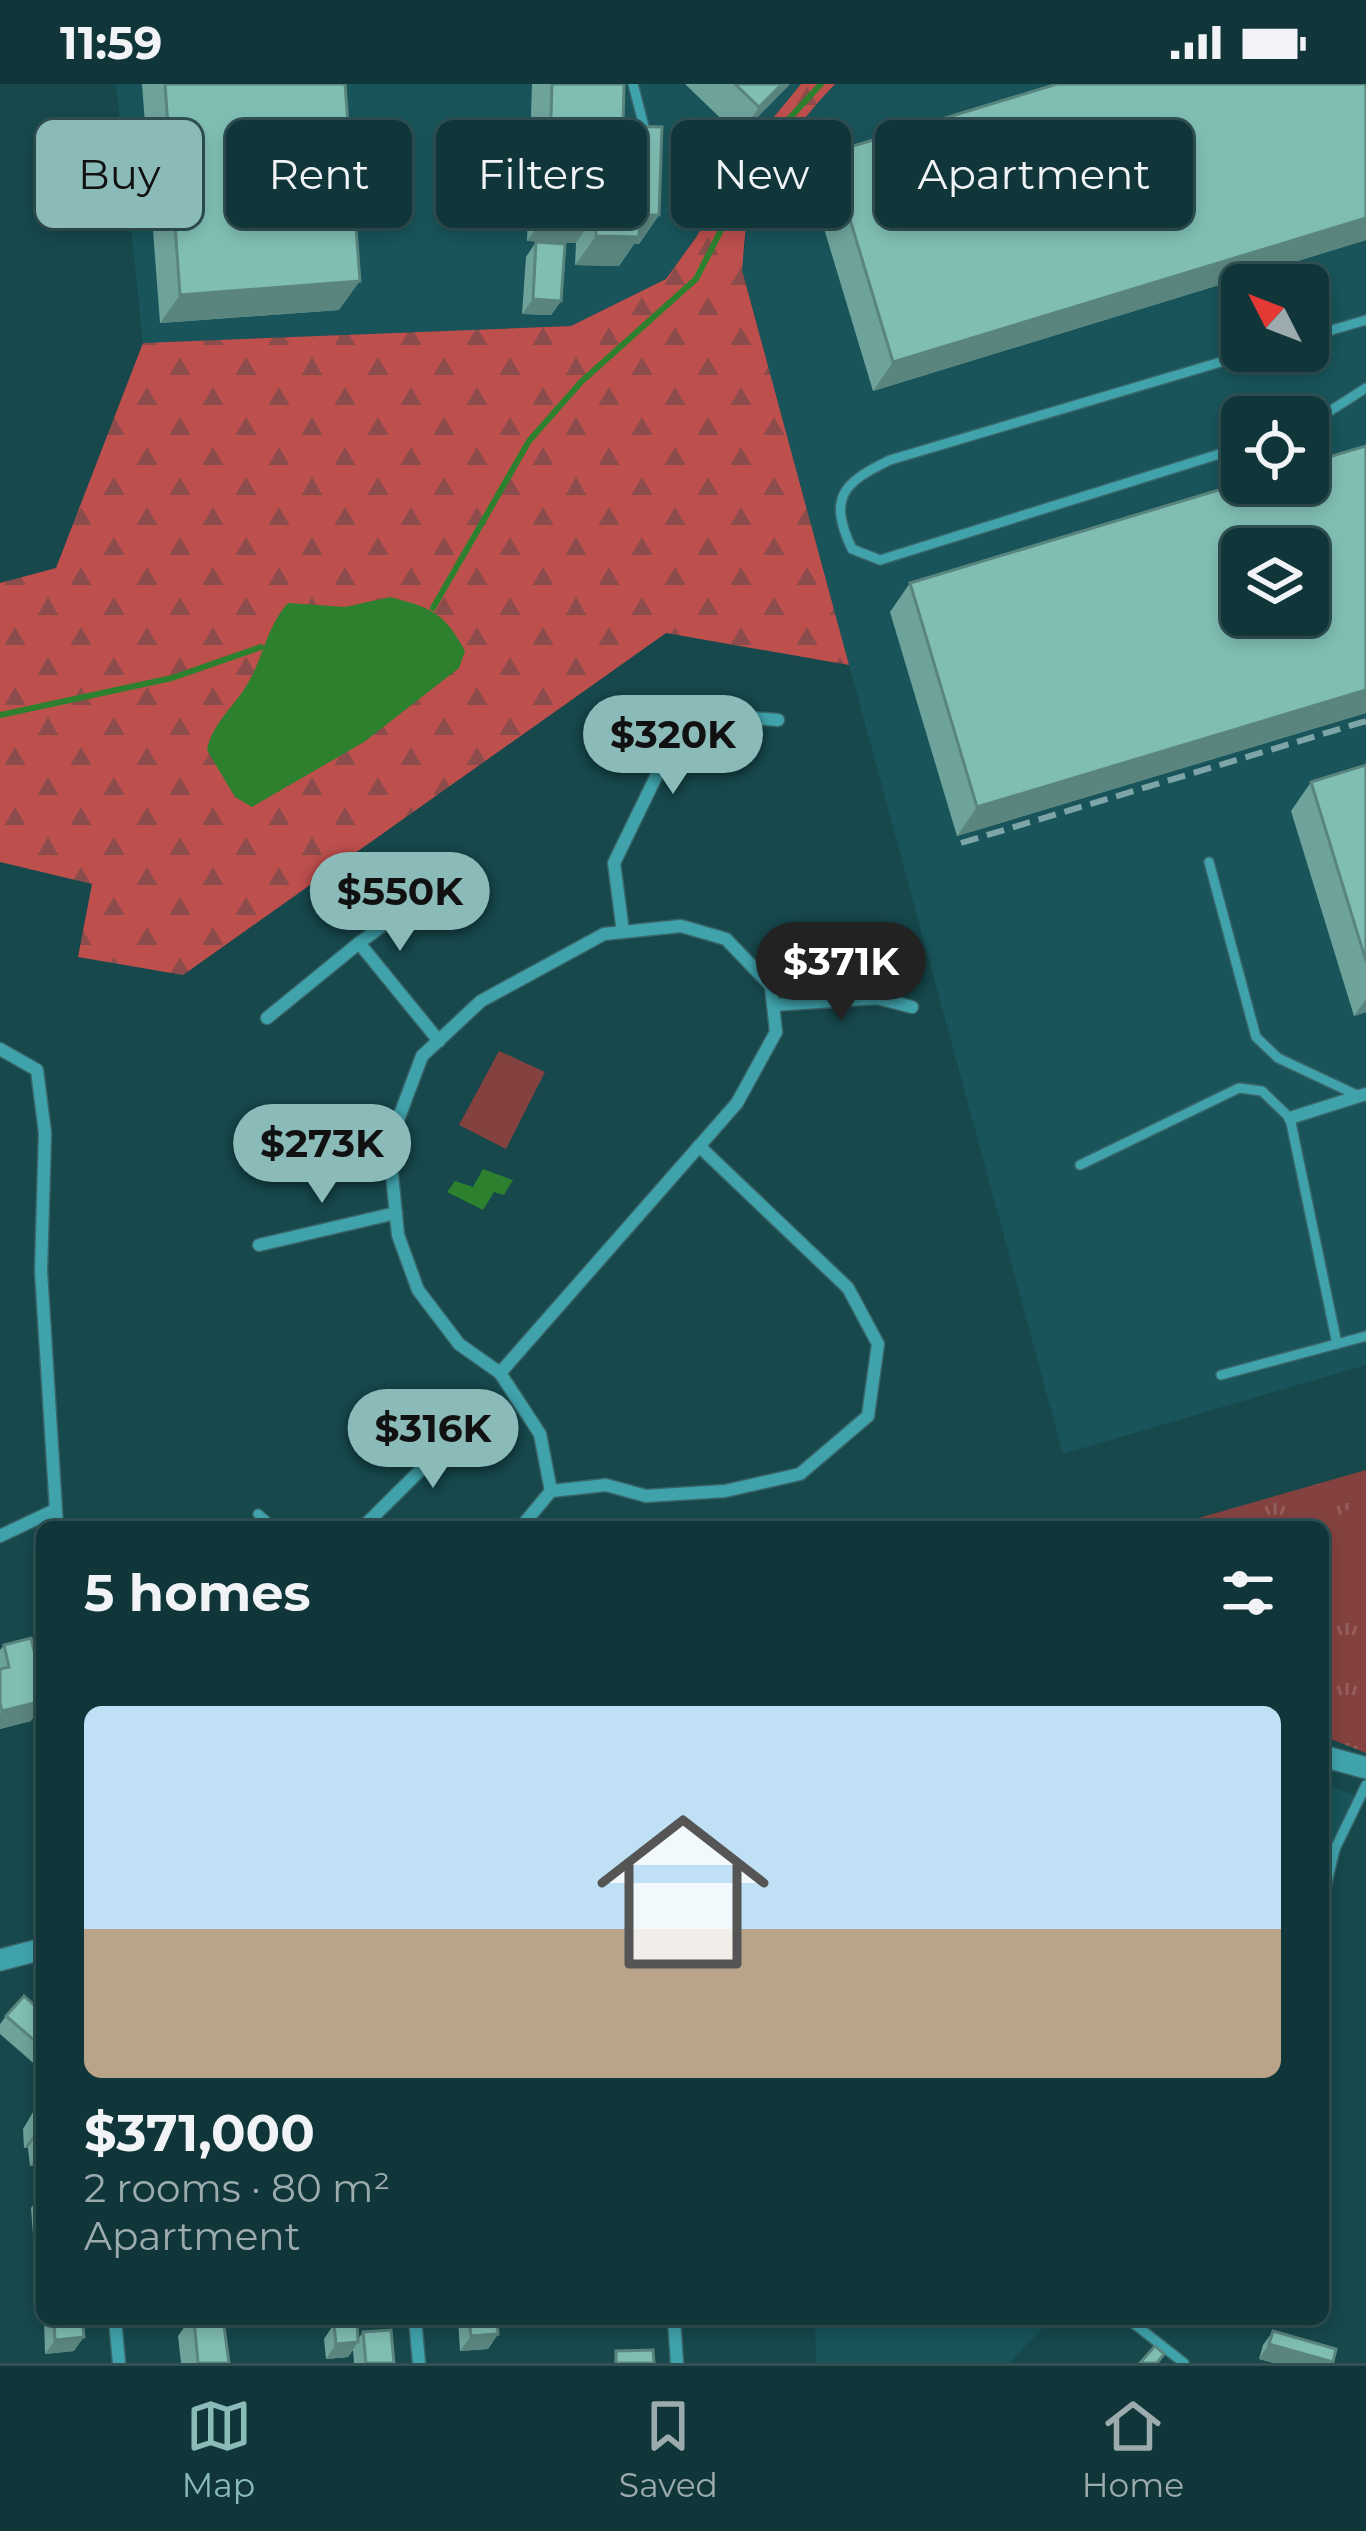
<!DOCTYPE html>
<html lang="en">
<head>
<meta charset="utf-8">
<style>
	:root { --surface:#103639; --page:#1e4144; --text:#f1f3f6; --muted:#9cabae; --line:#305053; --accent:#8bbbb9 }
	body { margin:0; font-family:Montserrat,sans-serif; background:var(--page); color:var(--text); height:100vh; display:flex; flex-direction:column; font-size:45px; white-space:nowrap }
	* { box-sizing:border-box; margin:0 }
	p { font-size:39px; color:var(--muted) }
	.icon { flex:none; width:66px; height:66px; fill:none; stroke:currentColor; stroke-width:2; stroke-linecap:round; stroke-linejoin:round }
	.map { position:relative; flex:1; overflow:hidden }
	.sheet { position:absolute; left:36px; top:1437px; width:1293px; height:804px; display:flex; flex-direction:column; background:var(--surface); border-radius:18px; box-shadow:0 6px 18px #0003,0 0 0 3px var(--line) }
	.sheet>* { flex:none }
	.banner { position:absolute; left:36px; top:36px; width:1296px; height:108px; display:flex; gap:24px }
	.needle { width:78px; rotate:312deg }
	.buttons { position:absolute; left:1221px; top:180px; display:grid; gap:24px }
	.buttons a { display:grid; place-items:center; width:108px; height:108px; border-radius:18px; background:var(--surface); box-shadow:0 6px 18px #0003,0 0 0 3px var(--line); font-size:60px }
	.price { position:absolute; translate:-50% -102px; padding:0 27px; border-radius:42px; background:var(--accent); color:#111; font-size:39px; line-height:78px; filter:drop-shadow(0 3px 6px #0008) }
	.price::after { content:''; position:absolute; left:50%; top:72px; width:36px; height:27px; margin-left:-18px; background:inherit; clip-path:polygon(0 0,100% 0,50% 100%) }
	.price.on { background:#222; color:#fff }
	ul { padding:0; list-style:none }
	li { display:grid; align-content:center; gap:24px; height:636px; padding:0 48px }
	li span { display:grid; place-items:center; height:372px; border-radius:18px; color:#555 }
	li>.icon { margin-inline-start:auto }
	span .icon { width:216px; height:216px; fill:#fffc; stroke-width:1 }
	li b { font-size:51px }
	h2 { display:flex; justify-content:space-between; align-items:center; height:144px; padding:0 48px; font-size:51px }
	.pill { padding:0 42px; border-radius:18px; background:var(--surface); box-shadow:0 6px 18px #0003,0 0 0 3px var(--line); font-size:42px; line-height:108px }
	.pill.on { background:var(--accent); color:#111 }
	.status { display:flex; justify-content:space-between; align-items:center; height:84px; padding:0 60px; background:var(--surface); direction:ltr }
	.status svg { height:33px; fill:currentColor }
	.dock { display:flex; justify-content:space-around; align-items:center; height:168px; border-top:3px solid var(--line); background:var(--surface); font-size:33px; color:var(--muted) }
	.dock a { display:grid; justify-items:center; gap:6px }
	.dock .on { color:var(--accent) }
	.map>svg:first-child { display:block }
	.built { fill:#18545a; fill-rule:evenodd }
	.forest { fill:url(#forest-firs) }
	.park { fill:url(#park-tufts) }
	.garden { fill:#83423f }
	.water { fill:#2d812e }
	.lines { fill:none; stroke-linecap:round; stroke-linejoin:round }
	.stream { stroke:#2d812e; stroke-width:6 }
	.service-casing { stroke:#38666a; stroke-width:12 }
	.minor-casing { stroke:#38666a; stroke-width:15 }
	.tertiary-casing { stroke:#38666a; stroke-width:24 }
	.service { stroke:#40a3ac; stroke-width:9 }
	.minor { stroke:#40a3ac; stroke-width:12 }
	.tertiary { stroke:#40a3ac; stroke-width:21 }
	.rail { stroke:#7da5a8; stroke-width:6; stroke-dasharray:18 9; stroke-linecap:butt }
	.wall { fill:#6ea39b }
	.shaded-wall { fill:#5a857e }
	.building { fill:#80beb4; stroke:#5a857e; stroke-width:3; fill-rule:evenodd }
</style>
</head>
<body>
<div class="status"><b>11:59</b><svg viewBox="0 0 49 12"><path d="M0 12V9h3v3zM5 12V6h3v6zM10 12V3h3v9zM15 12V0h3v12zM26 1h20v11H26zM47 4h2v5h-2z"/></svg></div>
<div class="map">
<svg width="1366" height="2279" viewBox="0 0 1366 2279">
	<defs>
		<pattern id="forest-firs" width="22" height="20" patternUnits="userSpaceOnUse" patternTransform="scale(3)"><rect width="22" height="20" fill="#bd4f4d"/><path d="M5 1l3.5 6h-7zM16 11l3.5 6h-7z" fill="#8b4c4b"/></pattern>
		<pattern id="park-tufts" width="24" height="20" patternUnits="userSpaceOnUse" patternTransform="scale(3)"><rect width="24" height="20" fill="#83423f"/><path d="M3 7l-1-3M5 7V3M7 7l1-3M15 17l-1-3M17 17v-4M19 17l1-3" fill="none" stroke="#945e5b"/></pattern>
	</defs>
	<rect width="100%" height="100%" fill="#16484c"/>
	<g class="built">
		<path d="M116,0H801L733,83L697,152L666,195L571,242L143,259Z"/>
		<path d="M835,0H1366V1281L1063,1370L742,186L748,132L781,69L808,28ZM1242,201H1308V267H1242ZM1242,333H1308V399H1242ZM1242,465H1308V531H1242Z"/>
		<path d="M1323,1700L1360,1713L1335,1765L1323,1815Z"/>
		<path d="M815,2235H1051L1009,2279H816Z"/>
	</g>
	<path class="forest" d="M801,0H835C800,36 768,81 750,129C744,145 744,168 742,186L849,581L666,549L183,891L78,873L92,800L0,778V499L56,484L143,259L571,242L666,195L697,152L733,83Z"/>
	<path class="park" d="M1366,1386V1669L1323,1652V1443H1167Z"/>
	<g class="garden">
		<path d="M499,967L545,988L506,1065L459,1041Z"/>
		<path d="M1366,1413V1537L1323,1499V1443Z"/>
	</g>
	<g class="water">
		<path d="M390,513C432,524 444,528 465,567L459,584L364,658L252,723L235,713L207,666C212,639 235,622 248,599C264,572 266,544 288,519L345,523Z"/>
		<path d="M483,1085L513,1096L504,1111L494,1108L483,1126L447,1108L455,1097L473,1103Z"/>
	</g>
	<g class="lines">
		<g class="stream">
			<path d="M433,524L529,357L581,298L696,195L735,119L787,37L821,0"/>
			<path d="M0,631L172,594L261,563"/>
		</g>
		<defs>
			<g id="service">
				<path d="M633,0L647,54"/>
				<path d="M1308,253L1366,236"/>
				<path d="M1308,341L1366,304"/>
				<path d="M1242,363L880,476L852,465C828,414 842,399 890,376L1258,267"/>
				<path d="M1209,778L1256,953L1278,974L1359,1012"/>
				<path d="M1080,1081L1239,1004L1262,1007L1290,1034L1337,1260"/>
				<path d="M1221,1291L1366,1252"/>
				<path d="M258,1430L273,1443"/>
				<path d="M1323,1767L1335,1765L1366,1701"/>
				<path d="M1323,1815L1335,1765"/>
				<path d="M1037,2235H1051"/>
				<path d="M1128,2235L1184,2279"/>
			</g>
			<g id="minor">
				<path d="M681,842L726,855L771,902L776,948L737,1019L500,1289L459,1260L418,1206L398,1151L389,1060L422,972L481,917L604,850Z"/>
				<path d="M623,848L614,779L687,629L778,636"/>
				<path d="M773,921L877,914L912,923"/>
				<path d="M267,934L359,859"/>
				<path d="M439,957L359,859L447,795"/>
				<path d="M0,965L37,986L45,1049L41,1187L57,1443"/>
				<path d="M1290,1034L1366,1010"/>
				<path d="M259,1161L396,1129"/>
				<path d="M500,1289L540,1350L551,1407"/>
				<path d="M363,1443L470,1337"/>
				<path d="M521,1443L551,1407L606,1401L646,1412L725,1407L800,1390L868,1332L878,1260L848,1204L699,1062"/>
				<path d="M0,1452L55,1426"/>
				<path d="M115,2235L119,2279"/>
				<path d="M415,2235L419,2279"/>
				<path d="M674,2235L677,2279"/>
			</g>
			<g id="tertiary">
				<path d="M1323,1672L1366,1684"/>
				<path d="M0,1876L42,1865"/>
			</g>
		</defs>
		<use href="#service" class="service-casing"/>
		<use href="#minor" class="minor-casing"/>
		<use href="#tertiary" class="tertiary-casing"/>
		<use href="#service" class="service"/>
		<use href="#minor" class="minor"/>
		<use href="#tertiary" class="tertiary"/>
		<path class="rail" d="M961,759L1366,637"/>
	</g>
	<g class="wall">
		<path d="M142,0H345L339,226L160,239Z"/>
		<path d="M532,0H624L623,42L659,131L639,160H634L619,182L575,181L576,159L527,157Z"/>
		<path d="M685,0H790L739,52Z"/>
		<path d="M1366,0V156L873,307L810,98L830,69Z"/>
		<path d="M536,158L561,217L551,231L522,230L526,173Z"/>
		<path d="M1366,362V629L957,752L890,528L910,499Z"/>
		<path d="M1366,681V928L1354,932L1291,727L1311,698Z"/>
		<path d="M4,1561L31,1637L0,1645V1566Z"/>
		<path d="M42,1928V1981L39,1984L0,1950V1940L6,1932Z"/>
		<path d="M42,2013V2081L30,2082L28,2064H24L23,2045Z"/>
		<path d="M42,2109V2164H34L31,2124Z"/>
		<path d="M44,2235H82L74,2267L45,2270Z"/>
		<path d="M190,2235H223L229,2279H181L178,2252Z"/>
		<path d="M458,2235H497L498,2250L488,2265L460,2267Z"/>
		<path d="M334,2240L358,2255L363,2248L394,2279H354L353,2266L348,2273L326,2275L324,2255Z"/>
		<path d="M1273,2247L1332,2279H1274L1259,2275L1263,2261Z"/>
	</g>
	<g class="shaded-wall">
		<path d="M782,0H790L739,52L759,23Z"/>
		<path d="M548,129L596,130L576,159L527,157Z"/>
		<path d="M640,131H659L639,160H634L619,182L575,181L596,152Z"/>
		<path d="M1366,134V156L873,307L893,278Z"/>
		<path d="M360,197L339,226L160,239L180,211Z"/>
		<path d="M533,215L561,217L551,231L522,230Z"/>
		<path d="M1366,606V629L957,752L977,723Z"/>
		<path d="M1366,915V928L1354,932Z"/>
		<path d="M42,1617V1621L31,1637L0,1645V1630L2,1627Z"/>
		<path d="M42,2042L28,2064H24L40,2043Z"/>
		<path d="M42,2065V2081L30,2082Z"/>
		<path d="M498,2250L488,2265L460,2267L471,2252Z"/>
		<path d="M84,2253L74,2267L45,2270L55,2256Z"/>
		<path d="M358,2258L348,2273L326,2275L336,2260Z"/>
		<path d="M1269,2260L1332,2279H1274L1259,2275Z"/>
	</g>
	<g class="building">
		<path d="M165,0H345L360,197L180,211Z"/>
		<path d="M552,0H624L623,42L662,43L659,131H640L639,153L596,152V130L548,129Z"/>
		<path d="M735,0H782L759,23Z"/>
		<path d="M1057,0H1366V134L893,278L830,69Z"/>
		<path d="M536,158L565,160L561,217L533,215Z"/>
		<path d="M1366,362V606L977,723L910,499L1242,399H1308V379ZM1242,465H1308V531H1242Z"/>
		<path d="M1366,681V877L1311,698Z"/>
		<path d="M31,1554L42,1600V1617L2,1627L0,1619V1585L9,1583L4,1561Z"/>
		<path d="M24,1912L42,1928V1963L6,1932Z"/>
		<path d="M39,2023H42V2042L40,2043Z"/>
		<path d="M54,2235H82L84,2253L55,2256Z"/>
		<path d="M194,2235H223L229,2279H198Z"/>
		<path d="M469,2235H497L498,2250L471,2252Z"/>
		<path d="M357,2238L358,2258L336,2260L334,2240Z"/>
		<path d="M391,2246L394,2279H366L363,2248Z"/>
		<path d="M1273,2247L1336,2265L1333,2278L1269,2260Z"/>
		<path d="M1155,2262L1164,2270L1157,2279H1140Z"/>
		<path d="M653,2266L654,2279H616V2267Z"/>
	</g>
</svg>
<div class="buttons">
<a><svg class="needle" viewBox="-14 -14 28 28"><path d="M0-13l5 13h-10z" fill="#e53935"/><path d="M0 13l5-13h-10z" fill="#9cabae"/></svg></a>
<a><svg class="icon" aria-label="locate" viewBox="0 0 24 24"><circle cx="12" cy="12" r="6"/><path d="M12 2v4M12 18v4M2 12h4M18 12h4"/></svg></a>
<a><svg class="icon" aria-label="layers" viewBox="0 0 24 24"><path d="M12 4l9 5-9 5-9-5zM3 14l9 5 9-5"/></svg></a>
</div>
<b class="price" style="left:673px;top:713px">$320K</b>
<b class="price" style="left:400px;top:870px">$550K</b>
<b class="price on" style="left:841px;top:940px">$371K</b>
<b class="price" style="left:322px;top:1122px">$273K</b>
<b class="price" style="left:433px;top:1407px">$316K</b>
<div class="banner">
<a class="pill on">Buy</a>
<a class="pill">Rent</a>
<a class="pill">Filters</a>
<a class="pill">New</a>
<a class="pill">Apartment</a>
</div>
<section class="sheet">
<h2>5 homes<svg class="icon" aria-label="filters" viewBox="0 0 24 24"><path d="M4 7h16M4 17h16"/><circle cx="9" cy="7" r="2"/><circle cx="15" cy="17" r="2"/></svg></h2>
<ul>
<li><span style="background:linear-gradient(#bfe0f5 60%,#b9a48a 0)"><svg class="icon" aria-label="home" viewBox="0 0 24 24"><path d="M3 11l9-7 9 7M6 9v11h12V9"/></svg></span><div><b>$371,000</b><p>2 rooms · 80 m²</p><p>Apartment</p></div></li>
</ul>
</section>
</div>
<nav class="dock">
<a class="on"><svg class="icon" aria-label="map" viewBox="0 0 24 24"><path d="M3 6l6-2 6 2 6-2v14l-6 2-6-2-6 2zM9 4v14M15 6v14"/></svg>Map</a>
<a><svg class="icon" aria-label="saved" viewBox="0 0 24 24"><path d="M7 4h10v16l-5-4-5 4z"/></svg>Saved</a>
<a><svg class="icon" aria-label="home" viewBox="0 0 24 24"><path d="M3 11l9-7 9 7M6 9v11h12V9"/></svg>Home</a>
</nav>
</body>
</html>
